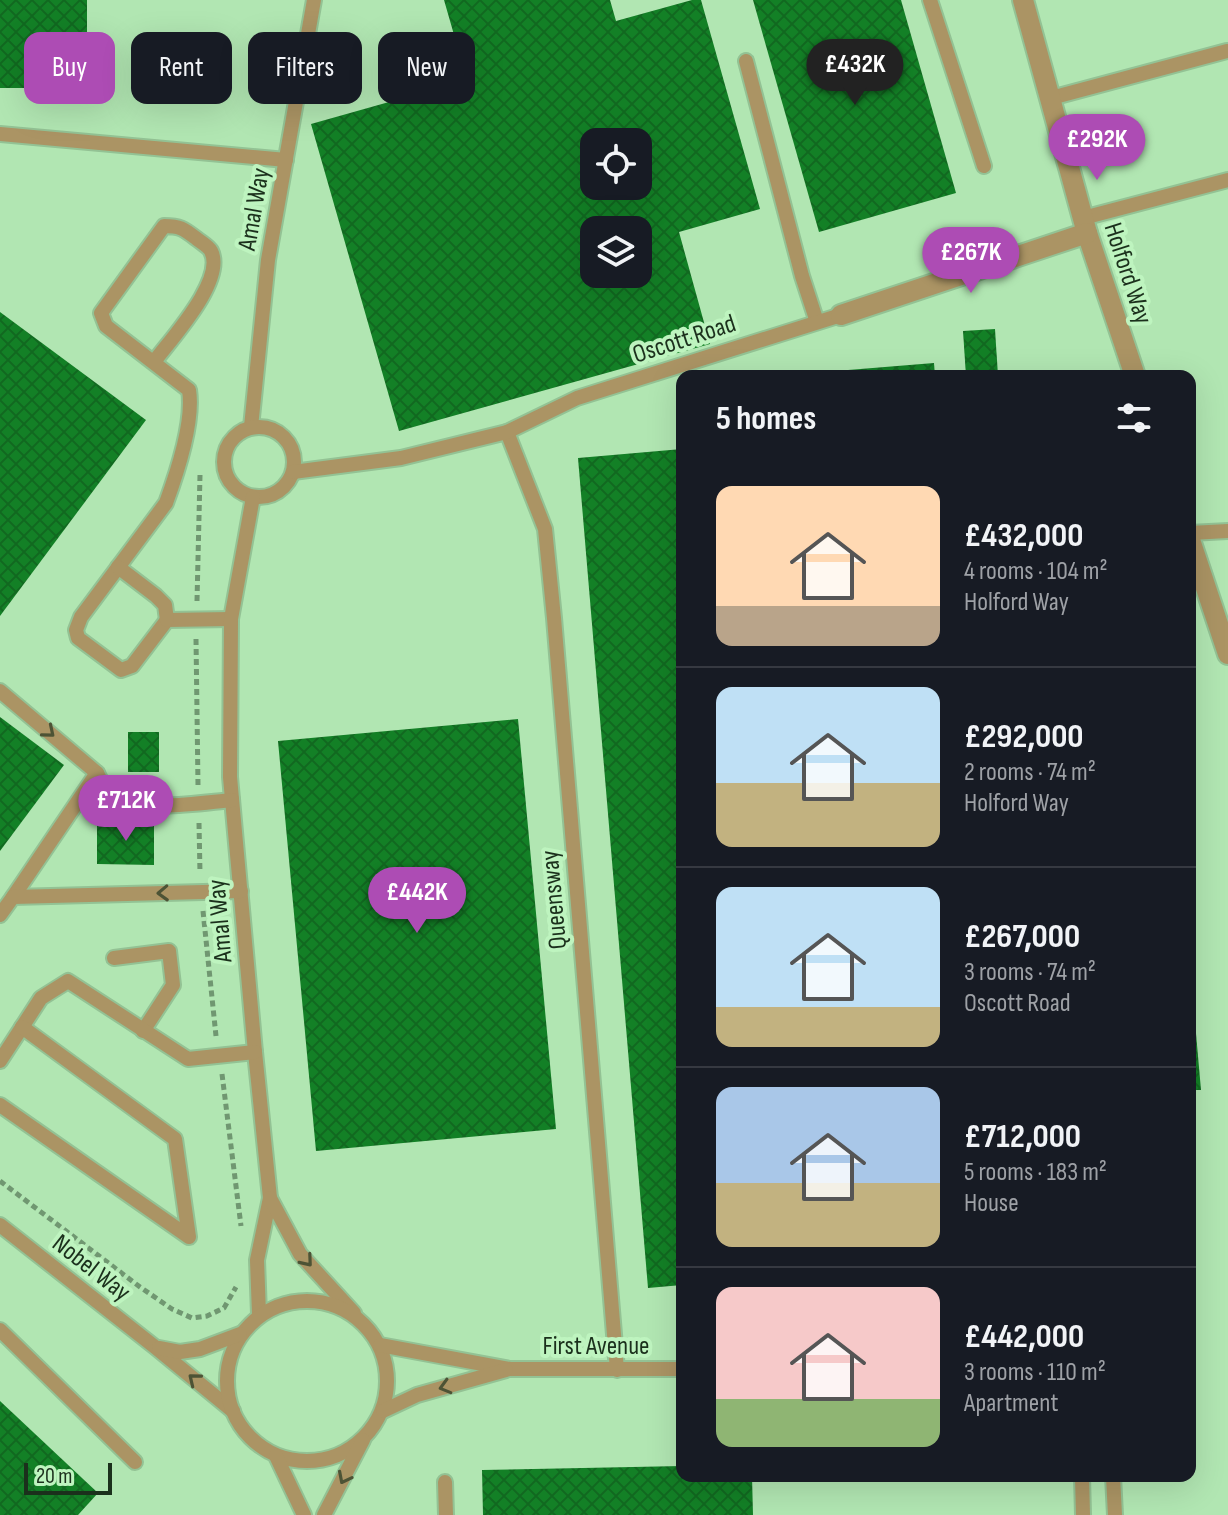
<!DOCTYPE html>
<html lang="en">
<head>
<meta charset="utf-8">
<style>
	:root { --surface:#171b24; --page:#20242c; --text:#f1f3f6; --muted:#9ea1a6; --line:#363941; --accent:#ad4cb4 }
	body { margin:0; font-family:"Sofia Sans Condensed",sans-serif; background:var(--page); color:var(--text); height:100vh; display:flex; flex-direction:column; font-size:30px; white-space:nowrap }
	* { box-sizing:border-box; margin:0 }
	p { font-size:26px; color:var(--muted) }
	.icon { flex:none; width:44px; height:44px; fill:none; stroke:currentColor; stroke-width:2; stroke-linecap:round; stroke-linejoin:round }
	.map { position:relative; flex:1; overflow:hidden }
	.details { position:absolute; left:676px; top:370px; width:520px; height:1112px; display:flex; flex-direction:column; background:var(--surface); border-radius:16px; box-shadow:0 8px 32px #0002 }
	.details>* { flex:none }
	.banner { position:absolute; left:24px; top:32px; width:532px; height:72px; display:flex; gap:16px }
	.tools { position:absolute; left:580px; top:128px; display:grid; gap:16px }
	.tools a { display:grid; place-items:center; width:72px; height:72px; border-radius:16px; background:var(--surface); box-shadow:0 8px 32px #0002; font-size:40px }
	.scale { position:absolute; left:24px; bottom:20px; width:88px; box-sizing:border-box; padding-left:8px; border:4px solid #1b301c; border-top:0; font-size:22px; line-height:28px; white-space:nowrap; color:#1b301c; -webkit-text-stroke:6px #bef4bf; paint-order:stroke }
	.price { position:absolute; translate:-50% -68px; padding:0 18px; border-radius:28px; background:var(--accent); color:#fff; font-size:26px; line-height:52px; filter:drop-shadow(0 2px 4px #0008) }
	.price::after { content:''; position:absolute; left:50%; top:48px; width:24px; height:18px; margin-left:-12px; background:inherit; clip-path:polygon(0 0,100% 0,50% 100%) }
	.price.current { background:#222; color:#fff }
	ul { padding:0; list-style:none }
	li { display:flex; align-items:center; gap:24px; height:200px; padding:0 40px }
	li+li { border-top:2px solid var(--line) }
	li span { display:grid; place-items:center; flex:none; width:224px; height:160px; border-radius:16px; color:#555 }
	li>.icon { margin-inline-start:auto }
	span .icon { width:96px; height:96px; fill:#fffc; stroke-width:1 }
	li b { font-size:34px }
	h2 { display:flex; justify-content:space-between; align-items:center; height:96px; padding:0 40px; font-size:34px }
	.chip { padding:0 28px; border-radius:16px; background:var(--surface); box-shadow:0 8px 32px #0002; font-size:28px; line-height:72px }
	.chip.current { background:var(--accent); color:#fff }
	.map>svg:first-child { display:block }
	.building { fill:url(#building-cross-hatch); fill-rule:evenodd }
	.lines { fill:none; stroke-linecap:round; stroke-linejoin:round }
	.lane-casing { stroke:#93c294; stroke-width:18 }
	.street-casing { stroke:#93c294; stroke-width:24 }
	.path { stroke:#709771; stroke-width:5; stroke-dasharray:6 4; stroke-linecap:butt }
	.lane { stroke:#ab9464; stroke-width:14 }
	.street { stroke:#ab9464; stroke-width:20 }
	.oneway { stroke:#4d5335 }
	.labels { text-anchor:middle; stroke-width:8; stroke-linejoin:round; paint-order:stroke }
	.street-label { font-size:26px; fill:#1b301c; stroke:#bef4bf }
</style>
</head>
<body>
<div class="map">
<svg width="1228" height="1515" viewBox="0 0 1228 1515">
	<defs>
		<pattern id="building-cross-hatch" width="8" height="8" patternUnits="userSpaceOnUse" patternTransform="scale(2)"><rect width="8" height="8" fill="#138026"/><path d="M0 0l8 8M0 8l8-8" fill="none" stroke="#116920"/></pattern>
	</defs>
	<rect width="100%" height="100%" fill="#b1e6b2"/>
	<g class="building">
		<rect x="0" y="0" width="87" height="88"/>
		<path d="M444,0H610L616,21L692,0H701L760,209L679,232L710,344L399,431L311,124L467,80ZM594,142H638V186H594ZM594,230H638V274H594Z"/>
		<path d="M753,0H901L956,193L819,232Z"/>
		<path d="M0,312L146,420L0,616Z"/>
		<path d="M995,329L998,376H966L963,331Z"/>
		<path d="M934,363L935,376H849L848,370Z"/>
		<path d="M682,449V1285L648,1288L578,458Z"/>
		<path d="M0,717L64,765L0,851Z"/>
		<path d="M518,719L556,1129L316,1151L278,741Z"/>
		<rect x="128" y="732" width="31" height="40"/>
		<path d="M97,821L154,822V865L97,864Z"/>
		<path d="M1190,988H1192L1201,1090H1190Z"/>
		<path d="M0,1401L98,1493L78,1515H0Z"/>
		<path d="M682,1466V1476H752L753,1515H483L482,1470Z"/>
	</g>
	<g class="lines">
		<defs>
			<g id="lane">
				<path d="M930,0L984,166"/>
				<path d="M746,61L802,276L817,322"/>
				<path d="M1051,98L1227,51"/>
				<path d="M0,134L286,160"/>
				<path d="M1083,218L1228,180"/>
				<path d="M154,362C171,339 226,280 211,251C208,246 202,243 197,239C184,229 181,226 164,226L101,313L106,326L189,390C194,421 177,473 166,503L81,617L76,630L78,638L121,670L132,666L167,620L231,619"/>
				<path d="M251,427L268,260L314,0"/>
				<circle cx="259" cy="462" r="35"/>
				<path d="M507,432L545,529L554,618L617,1370"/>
				<path d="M293,472L401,458L507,432L577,398L841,315"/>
				<path d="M253,497L231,619L230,777L255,1052L270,1198L257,1260L259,1314"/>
				<path d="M1190,533L1228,531"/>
				<path d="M118,567L156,596L165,605L167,620"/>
				<path d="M0,691L97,773C102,783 106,793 117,798C148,812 199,803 232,800"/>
				<path d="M13,897L97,773"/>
				<path d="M0,915L13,897L241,891"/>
				<path d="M114,958L169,951L173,985L143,1031"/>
				<path d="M0,1061L41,998L68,981L188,1059L255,1052"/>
				<path d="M0,1105L189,1237L175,1139L22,1027"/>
				<path d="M270,1198L300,1254L354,1313"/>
				<path d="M0,1225L155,1347L233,1411"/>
				<circle cx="307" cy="1381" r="80"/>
				<path d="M0,1330L135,1462"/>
				<path d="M380,1345L510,1369H682"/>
				<path d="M159,1348L180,1352L200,1349L240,1334"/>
				<path d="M383,1411L417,1395L506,1370"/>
				<path d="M276,1456L304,1515"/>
				<path d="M1082,1476L1083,1515"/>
				<path d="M1113,1476L1115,1515"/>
				<path d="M445,1482L446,1515"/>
				<path d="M324,1515L363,1440"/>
			</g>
			<g id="street">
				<path d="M1023,0L1087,233L1135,376"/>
				<path d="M841,315L1087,233"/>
				<path d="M1190,540L1228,654"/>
			</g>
		</defs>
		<use href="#lane" class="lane-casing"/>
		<use href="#street" class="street-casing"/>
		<g class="path">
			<path d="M197,601L200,475"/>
			<path d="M196,639L198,785"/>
			<path d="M199,823L200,873"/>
			<path d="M203,911L216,1036"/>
			<path d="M222,1074L241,1226"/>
			<path d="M0,1181L140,1287L172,1309L192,1318L207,1316L224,1308L236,1287"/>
		</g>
		<use href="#lane" class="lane"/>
		<use href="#street" class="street"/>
	</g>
	<defs><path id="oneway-chevron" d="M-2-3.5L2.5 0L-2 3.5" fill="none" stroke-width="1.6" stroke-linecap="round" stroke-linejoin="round" transform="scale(2)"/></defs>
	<g class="oneway">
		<use href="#oneway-chevron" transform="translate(49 732) rotate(40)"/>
		<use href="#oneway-chevron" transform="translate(163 893) rotate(178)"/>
		<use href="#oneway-chevron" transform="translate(307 1261) rotate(50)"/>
		<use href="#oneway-chevron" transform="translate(194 1379) rotate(-141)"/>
		<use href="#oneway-chevron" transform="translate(445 1387) rotate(164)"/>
		<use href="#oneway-chevron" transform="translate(344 1478) rotate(117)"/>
	</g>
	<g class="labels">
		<g class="street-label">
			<text transform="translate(253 209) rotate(-80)" y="9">Amal Way</text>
			<text transform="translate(1129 273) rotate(72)" y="9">Holford Way</text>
			<text transform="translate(684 338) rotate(-18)" y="9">Oscott Road</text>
			<text transform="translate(553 900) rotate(-95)" y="9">Queensway</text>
			<text transform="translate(219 921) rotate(-95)" y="9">Amal Way</text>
			<text transform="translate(92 1267) rotate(38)" y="9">Nobel Way</text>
			<text x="596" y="1354">First Avenue</text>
		</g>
	</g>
</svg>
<div class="tools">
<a><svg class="icon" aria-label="locate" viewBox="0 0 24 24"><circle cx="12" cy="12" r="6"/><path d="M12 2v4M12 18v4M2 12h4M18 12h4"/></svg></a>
<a><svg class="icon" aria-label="layers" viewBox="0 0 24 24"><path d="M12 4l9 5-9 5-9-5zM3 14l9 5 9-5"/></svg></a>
</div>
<div class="scale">20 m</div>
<b class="price current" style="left:855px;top:107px">£432K</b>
<b class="price" style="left:1097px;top:182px">£292K</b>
<b class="price" style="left:971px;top:295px">£267K</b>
<b class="price" style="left:126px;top:843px">£712K</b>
<b class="price" style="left:417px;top:935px">£442K</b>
<div class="banner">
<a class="chip current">Buy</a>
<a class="chip">Rent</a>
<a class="chip">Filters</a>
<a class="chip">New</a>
</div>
<section class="details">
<h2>5 homes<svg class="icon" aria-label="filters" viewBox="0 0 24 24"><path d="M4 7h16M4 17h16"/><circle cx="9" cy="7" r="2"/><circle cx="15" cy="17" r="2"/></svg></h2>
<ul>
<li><span style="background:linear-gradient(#ffd9b3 75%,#b9a48a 0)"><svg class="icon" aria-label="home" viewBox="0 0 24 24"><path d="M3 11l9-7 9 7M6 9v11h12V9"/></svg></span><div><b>£432,000</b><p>4 rooms · 104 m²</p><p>Holford Way</p></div></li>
<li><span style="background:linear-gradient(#bfe0f5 60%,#c2b280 0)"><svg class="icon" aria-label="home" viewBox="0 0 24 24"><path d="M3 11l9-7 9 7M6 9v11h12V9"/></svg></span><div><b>£292,000</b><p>2 rooms · 74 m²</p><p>Holford Way</p></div></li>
<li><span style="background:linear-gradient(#bfe0f5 75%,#c2b280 0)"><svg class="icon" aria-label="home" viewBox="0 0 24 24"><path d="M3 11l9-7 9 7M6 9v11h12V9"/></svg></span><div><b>£267,000</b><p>3 rooms · 74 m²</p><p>Oscott Road</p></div></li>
<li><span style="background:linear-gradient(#a9c7e8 60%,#c2b280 0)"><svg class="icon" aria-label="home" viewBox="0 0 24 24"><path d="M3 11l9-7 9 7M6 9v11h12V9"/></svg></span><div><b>£712,000</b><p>5 rooms · 183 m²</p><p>House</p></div></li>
<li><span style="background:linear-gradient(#f6c9c9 70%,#8fb573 0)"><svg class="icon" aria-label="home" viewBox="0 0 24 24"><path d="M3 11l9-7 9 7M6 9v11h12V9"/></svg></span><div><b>£442,000</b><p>3 rooms · 110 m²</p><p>Apartment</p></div></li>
</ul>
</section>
</div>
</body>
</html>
